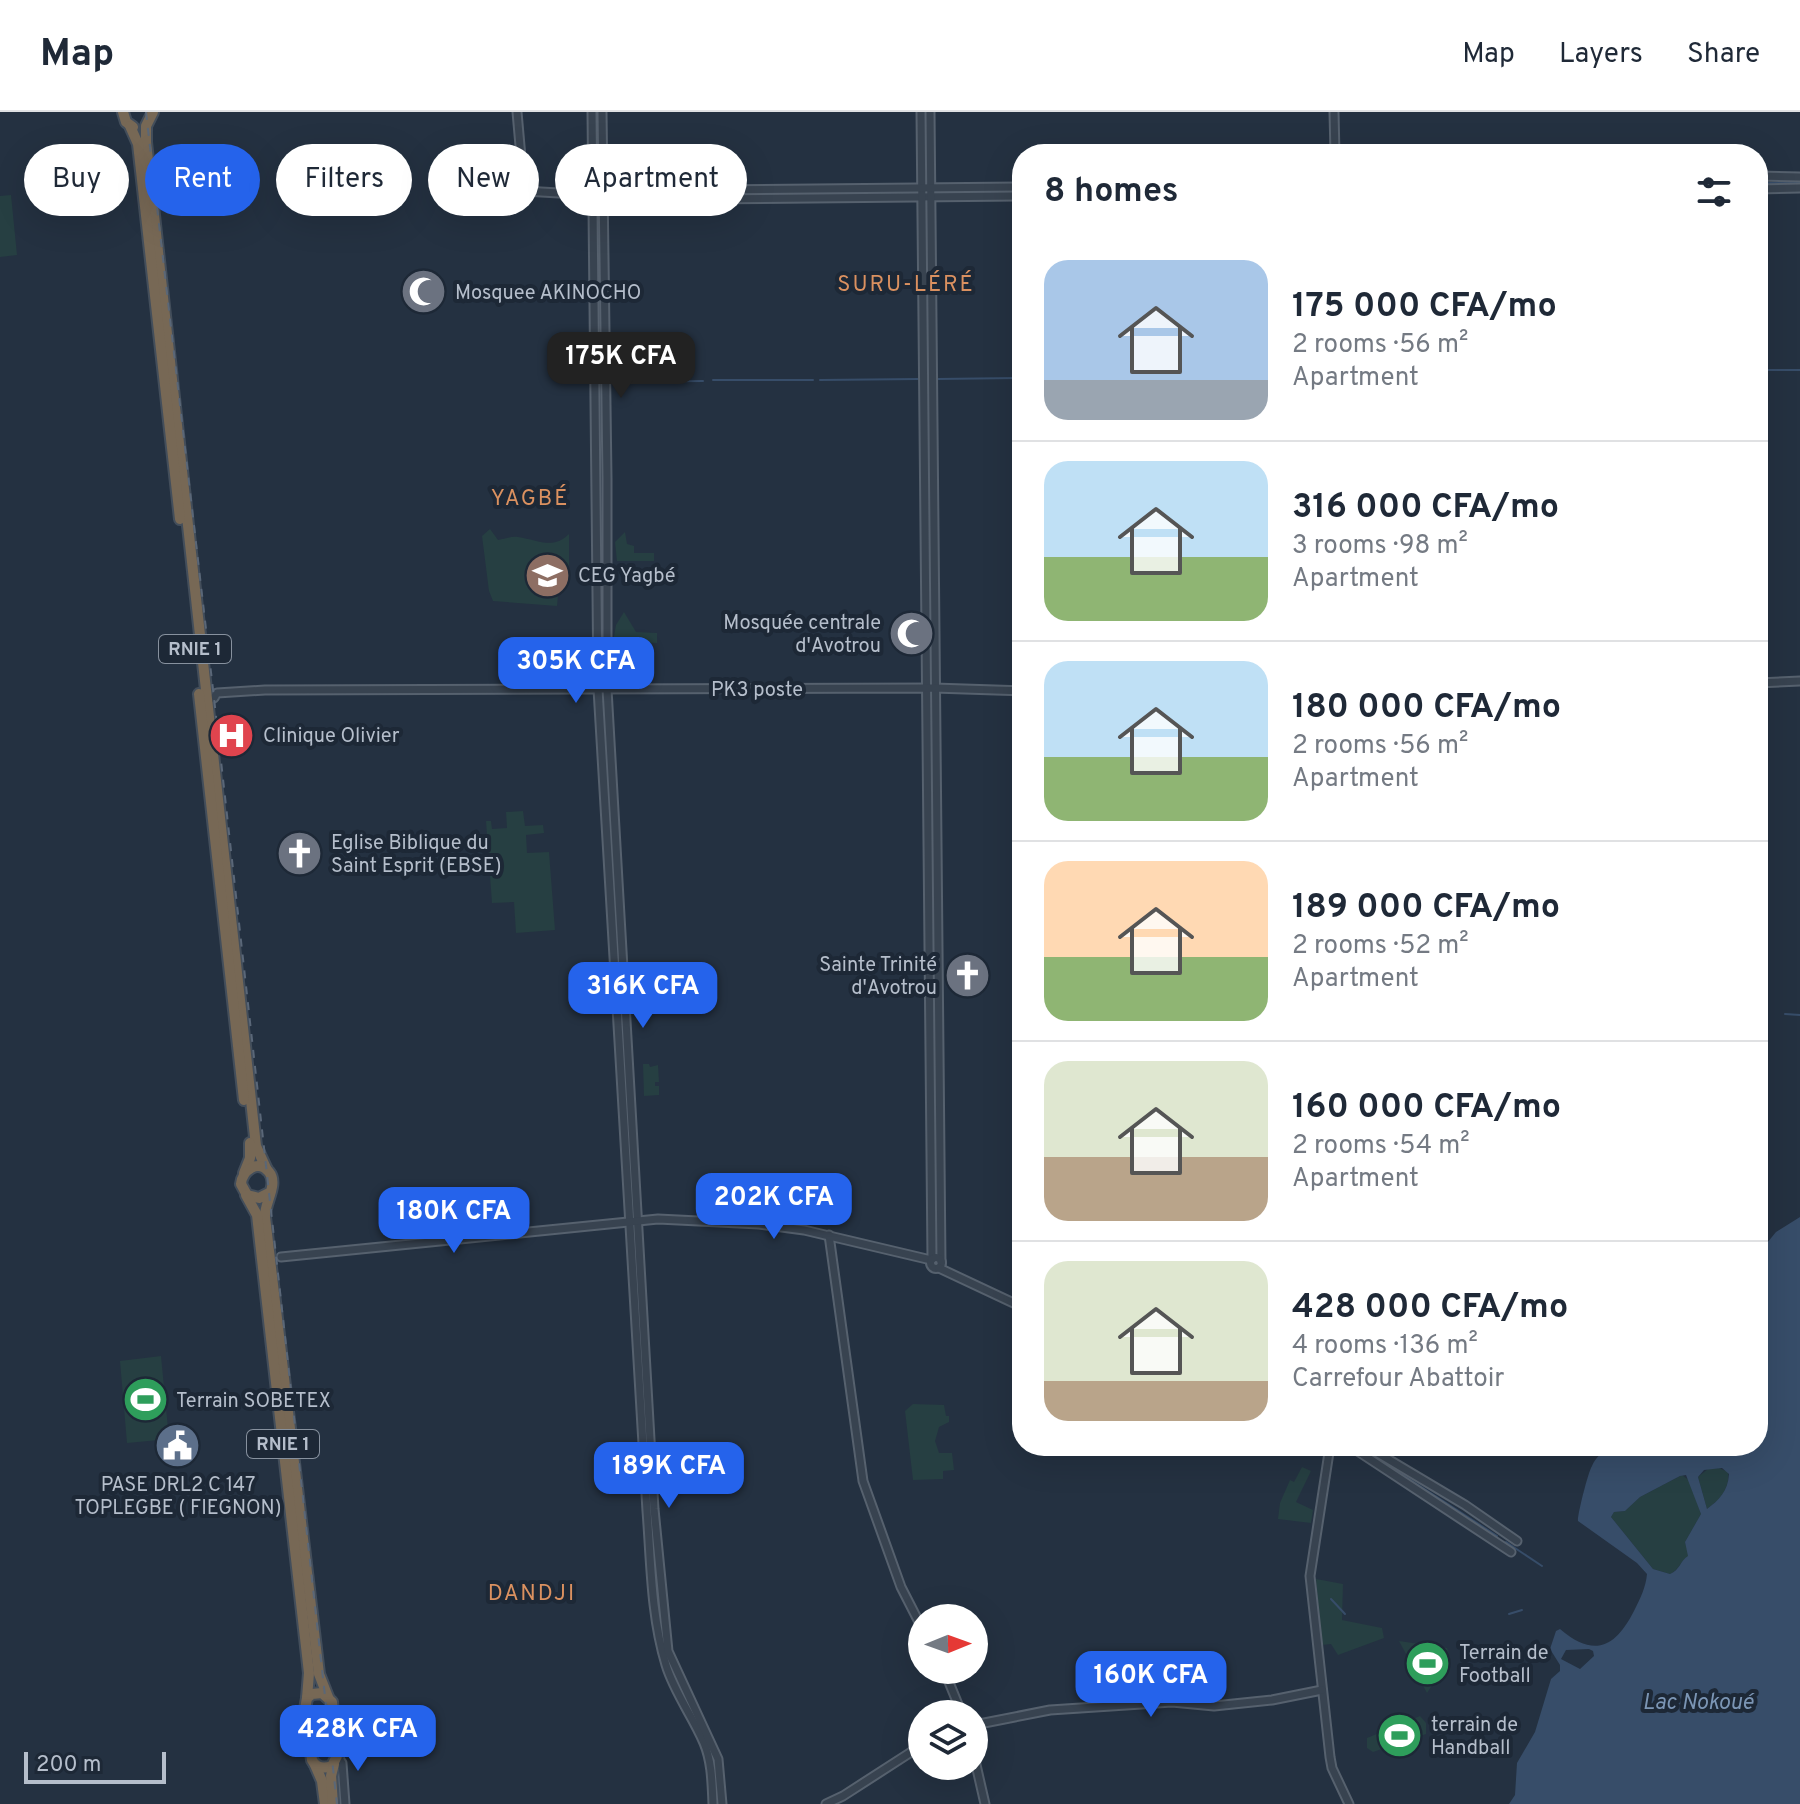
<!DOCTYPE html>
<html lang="en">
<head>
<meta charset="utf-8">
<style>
	:root { --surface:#fff; --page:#f2f2f3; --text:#1f2937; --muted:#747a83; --line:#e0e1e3; --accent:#2563eb }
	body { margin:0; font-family:Overpass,sans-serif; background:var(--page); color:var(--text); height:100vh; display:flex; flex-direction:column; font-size:30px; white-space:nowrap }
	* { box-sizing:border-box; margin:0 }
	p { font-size:26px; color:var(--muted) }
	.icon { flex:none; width:44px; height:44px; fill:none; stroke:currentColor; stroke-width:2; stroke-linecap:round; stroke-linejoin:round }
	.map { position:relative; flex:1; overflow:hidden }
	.details { position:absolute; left:1012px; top:32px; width:756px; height:1312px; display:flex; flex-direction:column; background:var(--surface); border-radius:32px; box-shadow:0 8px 32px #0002 }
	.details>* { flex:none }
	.top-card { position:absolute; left:24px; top:32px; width:760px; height:72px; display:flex; gap:16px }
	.needle { width:52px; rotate:89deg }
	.fabs { position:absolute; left:908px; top:1492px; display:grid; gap:16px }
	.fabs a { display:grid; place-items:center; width:80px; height:80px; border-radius:50%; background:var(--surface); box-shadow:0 8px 32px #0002; font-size:40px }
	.scale { position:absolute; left:24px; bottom:20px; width:142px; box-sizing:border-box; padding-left:8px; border:4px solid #b5becb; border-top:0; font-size:22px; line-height:28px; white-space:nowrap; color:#b5becb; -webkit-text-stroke:6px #1d2836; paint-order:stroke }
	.price { position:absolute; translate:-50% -68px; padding:0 18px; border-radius:16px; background:var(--accent); color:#fff; font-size:26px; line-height:52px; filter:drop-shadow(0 2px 4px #0008) }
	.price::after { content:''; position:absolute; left:50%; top:48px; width:24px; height:18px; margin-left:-12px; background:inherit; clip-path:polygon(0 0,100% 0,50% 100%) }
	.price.active { background:#222; color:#fff }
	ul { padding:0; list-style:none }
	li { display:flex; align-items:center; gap:24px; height:200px; padding:0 32px }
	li+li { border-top:2px solid var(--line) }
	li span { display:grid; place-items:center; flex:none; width:224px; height:160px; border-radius:24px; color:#555 }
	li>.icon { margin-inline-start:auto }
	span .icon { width:96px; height:96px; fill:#fffc; stroke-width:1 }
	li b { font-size:34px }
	h2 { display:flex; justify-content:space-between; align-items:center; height:96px; padding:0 32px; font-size:34px }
	.chip { padding:0 28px; border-radius:36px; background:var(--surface); box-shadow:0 8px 32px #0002; font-size:28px; line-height:72px }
	.chip.active { background:var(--accent); color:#fff }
	header { display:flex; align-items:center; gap:48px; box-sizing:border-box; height:112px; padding:0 40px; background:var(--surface); border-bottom:2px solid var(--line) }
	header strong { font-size:38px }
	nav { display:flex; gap:44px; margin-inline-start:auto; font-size:28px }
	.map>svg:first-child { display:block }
	.green { fill:#263f42 }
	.water { fill:#374d69; fill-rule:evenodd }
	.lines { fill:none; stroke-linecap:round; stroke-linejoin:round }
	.stream { stroke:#374d69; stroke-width:2 }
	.minor-casing { stroke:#56616e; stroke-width:11 }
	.highway-casing { stroke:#434e5b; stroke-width:14 }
	.minor { stroke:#384350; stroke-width:7 }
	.highway { stroke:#776855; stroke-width:10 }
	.rail { stroke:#5a6778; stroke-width:2; stroke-dasharray:8 8; stroke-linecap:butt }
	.labels { text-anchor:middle; stroke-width:8; stroke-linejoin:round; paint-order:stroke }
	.shield { fill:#1d2836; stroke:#87919e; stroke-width:2 }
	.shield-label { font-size:18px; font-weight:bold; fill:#b5becb }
	.poi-label { font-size:20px; fill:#b5becb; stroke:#1d2836; text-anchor:start }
	.street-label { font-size:20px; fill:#b5becb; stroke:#1d2836 }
	.neighbourhood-label { font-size:22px; letter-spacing:2px; fill:#db9160; stroke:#1d2836 }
	.water-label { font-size:22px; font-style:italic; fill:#7b95b4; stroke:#1d2836 }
</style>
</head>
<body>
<header>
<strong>Map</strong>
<nav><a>Map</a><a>Layers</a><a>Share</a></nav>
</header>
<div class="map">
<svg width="1800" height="1692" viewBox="0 0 1800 1692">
	<rect width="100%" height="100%" fill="#243141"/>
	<g class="green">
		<path d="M11,83L17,143L0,145V84Z"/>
		<path d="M490,417L498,428C505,427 511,424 518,425C538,428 553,438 569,422V460L560,462L557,494L493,489L489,479L482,424Z"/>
		<path d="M625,420L627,432L634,434V441H654V449H617L615,430Z"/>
		<path d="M624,500L636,520L657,521V531L636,530V550L642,554L643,559L614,555V542L626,537L613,530L616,513Z"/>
		<path d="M523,699L525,714L543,713L544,721L526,723L527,741L549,740L555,818L516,821L514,790L492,791L486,709H491L492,717L507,716L506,700Z"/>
		<path d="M643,952H649L650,955L658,953L659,970H655V974H659V983L644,984Z"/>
		<path d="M161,1244L169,1327L127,1331L120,1249Z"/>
		<path d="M913,1292L944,1293L946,1304H949V1310L939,1315L935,1329L939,1341H952L954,1358L943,1359V1367L913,1368L905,1299Z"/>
		<path d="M1302,1355L1311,1359L1296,1390L1313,1398L1311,1411L1278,1407L1280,1391L1290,1368L1294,1370Z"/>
		<path d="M1719,1356L1728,1360C1730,1377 1720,1387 1707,1397L1698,1365L1708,1357Z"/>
		<path d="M1682,1363L1690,1369L1701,1402L1685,1430L1689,1444C1680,1449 1679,1458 1670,1462L1653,1457L1611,1405L1614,1400L1625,1399L1640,1385Z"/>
		<path d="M1316,1467L1343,1472L1342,1508L1382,1516L1384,1526L1338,1543L1331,1532L1322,1533Z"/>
		<path d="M1399,1529L1447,1536L1450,1546L1427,1581Z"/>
		<path d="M1420,1604L1426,1611V1622L1373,1640L1367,1636V1626Z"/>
	</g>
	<path class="water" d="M1800,1105V1692H1509L1515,1683L1517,1651L1535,1620L1551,1567L1560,1559V1553L1550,1537L1556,1519L1560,1517C1594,1546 1615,1536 1634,1499C1640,1487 1646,1475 1647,1462L1637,1451L1578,1409C1577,1405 1588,1360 1592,1354C1595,1346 1603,1340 1608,1334H1668L1673,1339L1681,1334H1758V1142L1776,1120ZM1722,1356L1729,1362C1728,1379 1719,1388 1707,1397L1698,1365L1704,1358ZM1680,1364L1686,1363L1701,1402L1685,1430L1688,1444C1680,1449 1680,1458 1670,1462L1653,1457L1611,1405L1614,1400L1625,1399L1640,1385ZM1589,1537L1593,1539L1594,1544L1580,1557L1561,1547L1566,1538Z"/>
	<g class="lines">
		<g class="stream">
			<path d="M1758,71H1800"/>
			<path d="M936,80L1022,79"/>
			<path d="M796,81H812"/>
			<path d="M820,81L918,80"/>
			<path d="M627,83H654"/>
			<path d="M659,83L694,82"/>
			<path d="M1758,258H1800"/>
			<path d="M937,267L1022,266"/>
			<path d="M713,268H813"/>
			<path d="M820,268L918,267"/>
			<path d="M611,270L703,269"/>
			<path d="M1785,902L1800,903"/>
			<path d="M1358,1334L1497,1424"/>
			<path d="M1506,1430L1542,1454"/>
			<path d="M1331,1487L1345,1502"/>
			<path d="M1509,1502L1522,1498"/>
		</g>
		<defs>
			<g id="minor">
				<path d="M517,0L524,79L576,82L592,88L1022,84"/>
				<path d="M592,0L598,577L647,1399C651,1450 651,1504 666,1553C674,1580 693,1605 704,1631C712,1650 712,1671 713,1692"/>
				<path d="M602,0L607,366V577L654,1397L668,1539L718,1647L722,1692"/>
				<path d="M921,0L932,1147"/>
				<path d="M930,0L941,1150"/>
				<path d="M1334,0L1335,42"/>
				<path d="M1758,64L1800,65"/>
				<path d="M1758,77L1800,76"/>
				<path d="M580,83L592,79L1022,75"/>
				<path d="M1758,571L1800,569"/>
				<path d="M207,587L214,586L217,581L265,578L934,576L1022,579"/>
				<path d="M829,1123L863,1369L901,1475L922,1516"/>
				<path d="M281,1145L658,1107L759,1112L804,1118L931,1148"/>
				<circle cx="936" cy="1151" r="5.5"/>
				<path d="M939,1156L1022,1195"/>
				<path d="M1330,1334L1310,1464L1330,1645L1332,1656L1349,1692"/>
				<path d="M1350,1334L1511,1440"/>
				<path d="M1366,1334L1465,1393L1517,1429"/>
				<path d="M944,1558L962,1602"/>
				<path d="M974,1613L1050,1598L1172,1590L1214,1594L1272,1588L1322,1578"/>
				<path d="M337,1644L342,1651L345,1692"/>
				<path d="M974,1644L985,1692"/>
				<path d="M826,1692L843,1684L922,1633"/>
			</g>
			<g id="highway">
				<path d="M123,0L126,10L133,15"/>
				<path d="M153,0L146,14V30L256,1034L267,1058"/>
				<path d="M130,14L138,32L180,407"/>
				<path d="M199,582L244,988"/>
				<path d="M244,1061L250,1046V1031"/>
				<path d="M269,1081L259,1086L247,1083L241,1072C242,1059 258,1046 269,1060C279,1072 264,1091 265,1105L319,1562L328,1585"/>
				<path d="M246,1083L257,1103L309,1561L307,1586"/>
				<path d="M322,1581L332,1590L337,1644L332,1654C324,1657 316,1656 312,1648L305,1597L307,1586L312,1582Z"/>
				<path d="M315,1653L322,1669L325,1692"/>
				<path d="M333,1692L331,1664L334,1652"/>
			</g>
		</defs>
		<use href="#minor" class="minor-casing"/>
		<use href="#highway" class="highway-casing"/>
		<use href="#minor" class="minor"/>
		<use href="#highway" class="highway"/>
		<path class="rail" d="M146,0L214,586L337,1692"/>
	</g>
	<defs>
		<symbol id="mosque-disc" viewBox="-11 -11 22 22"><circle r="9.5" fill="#6b7280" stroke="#1d2836"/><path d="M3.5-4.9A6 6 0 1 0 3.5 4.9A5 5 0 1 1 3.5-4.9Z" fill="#fff"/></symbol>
		<symbol id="university-disc" viewBox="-11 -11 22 22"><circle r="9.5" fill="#8d6e63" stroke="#1d2836"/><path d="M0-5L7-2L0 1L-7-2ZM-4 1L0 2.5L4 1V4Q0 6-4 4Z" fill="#fff"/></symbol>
		<symbol id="hospital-disc" viewBox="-11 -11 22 22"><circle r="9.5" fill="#e0444e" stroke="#1d2836"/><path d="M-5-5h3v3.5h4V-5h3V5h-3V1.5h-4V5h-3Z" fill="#fff"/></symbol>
		<symbol id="church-disc" viewBox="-11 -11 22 22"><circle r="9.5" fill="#6b7280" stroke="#1d2836"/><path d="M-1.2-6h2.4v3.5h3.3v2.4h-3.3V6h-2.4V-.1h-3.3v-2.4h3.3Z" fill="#fff"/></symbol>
		<symbol id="stadium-disc" viewBox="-11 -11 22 22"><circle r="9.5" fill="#2e9e5b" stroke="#1d2836"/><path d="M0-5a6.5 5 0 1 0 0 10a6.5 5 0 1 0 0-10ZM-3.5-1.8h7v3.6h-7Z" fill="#fff"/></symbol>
		<symbol id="civic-disc" viewBox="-11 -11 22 22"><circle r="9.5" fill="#5c6f8a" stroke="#1d2836"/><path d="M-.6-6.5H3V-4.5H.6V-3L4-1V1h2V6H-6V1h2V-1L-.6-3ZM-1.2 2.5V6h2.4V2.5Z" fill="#fff"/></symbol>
	</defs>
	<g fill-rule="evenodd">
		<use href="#mosque-disc" x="398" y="154" width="51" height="51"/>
		<use href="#university-disc" x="522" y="438" width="51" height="51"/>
		<use href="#mosque-disc" x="886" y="496" width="51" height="51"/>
		<use href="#hospital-disc" x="206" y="598" width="51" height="51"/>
		<use href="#church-disc" x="274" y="716" width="51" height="51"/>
		<use href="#church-disc" x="942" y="838" width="51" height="51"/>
		<use href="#stadium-disc" x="120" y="1262" width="51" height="51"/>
		<use href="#civic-disc" x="152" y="1308" width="51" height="51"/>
		<use href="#stadium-disc" x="1402" y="1526" width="51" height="51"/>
		<use href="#stadium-disc" x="1374" y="1598" width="51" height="51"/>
	</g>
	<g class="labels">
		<g class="shield">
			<rect x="159" y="523" width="72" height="28" rx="6"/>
			<rect x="247" y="1318" width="72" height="28" rx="6"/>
		</g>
		<g class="shield-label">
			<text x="195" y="543">RNIE 1</text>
			<text x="283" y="1338">RNIE 1</text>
		</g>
		<g class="poi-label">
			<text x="455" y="187">Mosquee AKINOCHO</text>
			<text x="578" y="470">CEG Yagbé</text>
			<text x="881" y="517" text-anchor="end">Mosquée centrale<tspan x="881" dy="23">d'Avotrou</tspan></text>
			<text x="263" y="630">Clinique Olivier</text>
			<text x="331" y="737">Eglise Biblique du<tspan x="331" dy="23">Saint Esprit (EBSE)</tspan></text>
			<text x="937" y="859" text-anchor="end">Sainte Trinité<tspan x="937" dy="23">d'Avotrou</tspan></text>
			<text x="176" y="1295">Terrain SOBETEX</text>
			<text x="178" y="1379" text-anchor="middle">PASE DRL2 C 147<tspan x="178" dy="23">TOPLEGBE ( FIEGNON)</tspan></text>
			<text x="1459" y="1547">Terrain de<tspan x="1459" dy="23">Football</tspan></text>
			<text x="1431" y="1619">terrain de<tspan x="1431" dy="23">Handball</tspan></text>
		</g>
		<g class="street-label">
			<text x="757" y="584">PK3 poste</text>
		</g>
		<g class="neighbourhood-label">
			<text x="906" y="179">SURU-LÉRÉ</text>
			<text x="530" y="393">YAGBÉ</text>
			<text x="532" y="1488">DANDJI</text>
		</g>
		<g class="water-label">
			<text x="1698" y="1597">Lac Nokoué</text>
		</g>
	</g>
</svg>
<div class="fabs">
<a><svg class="needle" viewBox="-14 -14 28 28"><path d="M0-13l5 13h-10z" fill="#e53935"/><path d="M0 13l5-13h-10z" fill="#747a83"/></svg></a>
<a><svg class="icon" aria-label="layers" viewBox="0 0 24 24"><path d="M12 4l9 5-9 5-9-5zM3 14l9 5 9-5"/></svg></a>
</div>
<div class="scale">200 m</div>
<b class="price active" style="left:621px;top:288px">175K CFA</b>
<b class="price" style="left:576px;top:593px">305K CFA</b>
<b class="price" style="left:643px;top:918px">316K CFA</b>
<b class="price" style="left:774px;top:1129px">202K CFA</b>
<b class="price" style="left:454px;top:1143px">180K CFA</b>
<b class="price" style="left:669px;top:1398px">189K CFA</b>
<b class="price" style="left:1151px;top:1607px">160K CFA</b>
<b class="price" style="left:358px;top:1661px">428K CFA</b>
<div class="top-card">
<a class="chip">Buy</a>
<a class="chip active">Rent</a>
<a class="chip">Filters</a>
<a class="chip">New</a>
<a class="chip">Apartment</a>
</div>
<section class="details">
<h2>8 homes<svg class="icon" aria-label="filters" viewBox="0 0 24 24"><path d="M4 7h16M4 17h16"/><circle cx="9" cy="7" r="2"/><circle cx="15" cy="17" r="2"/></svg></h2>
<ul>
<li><span style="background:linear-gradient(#a9c7e8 75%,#9aa5b1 0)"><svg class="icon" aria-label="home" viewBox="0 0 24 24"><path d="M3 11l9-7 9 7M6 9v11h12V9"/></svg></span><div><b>175 000 CFA/mo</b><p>2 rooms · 56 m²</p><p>Apartment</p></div></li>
<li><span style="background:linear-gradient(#bfe0f5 60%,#8fb573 0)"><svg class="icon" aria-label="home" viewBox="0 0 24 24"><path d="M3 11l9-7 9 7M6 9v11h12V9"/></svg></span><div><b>316 000 CFA/mo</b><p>3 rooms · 98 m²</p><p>Apartment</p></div></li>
<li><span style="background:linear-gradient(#bfe0f5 60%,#8fb573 0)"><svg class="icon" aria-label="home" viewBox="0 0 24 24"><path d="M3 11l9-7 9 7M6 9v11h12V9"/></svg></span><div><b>180 000 CFA/mo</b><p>2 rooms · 56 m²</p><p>Apartment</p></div></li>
<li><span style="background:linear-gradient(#ffd9b3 60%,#8fb573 0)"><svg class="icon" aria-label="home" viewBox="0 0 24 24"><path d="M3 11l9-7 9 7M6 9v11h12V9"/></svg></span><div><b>189 000 CFA/mo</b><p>2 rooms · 52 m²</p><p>Apartment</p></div></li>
<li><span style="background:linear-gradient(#dfe7d0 60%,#b9a48a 0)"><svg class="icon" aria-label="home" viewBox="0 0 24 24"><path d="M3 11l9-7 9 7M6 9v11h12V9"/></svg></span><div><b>160 000 CFA/mo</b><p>2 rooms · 54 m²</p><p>Apartment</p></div></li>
<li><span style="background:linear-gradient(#dfe7d0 75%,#b9a48a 0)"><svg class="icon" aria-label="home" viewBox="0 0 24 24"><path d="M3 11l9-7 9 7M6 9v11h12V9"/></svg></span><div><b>428 000 CFA/mo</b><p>4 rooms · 136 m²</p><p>Carrefour Abattoir</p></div></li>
</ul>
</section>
</div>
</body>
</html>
